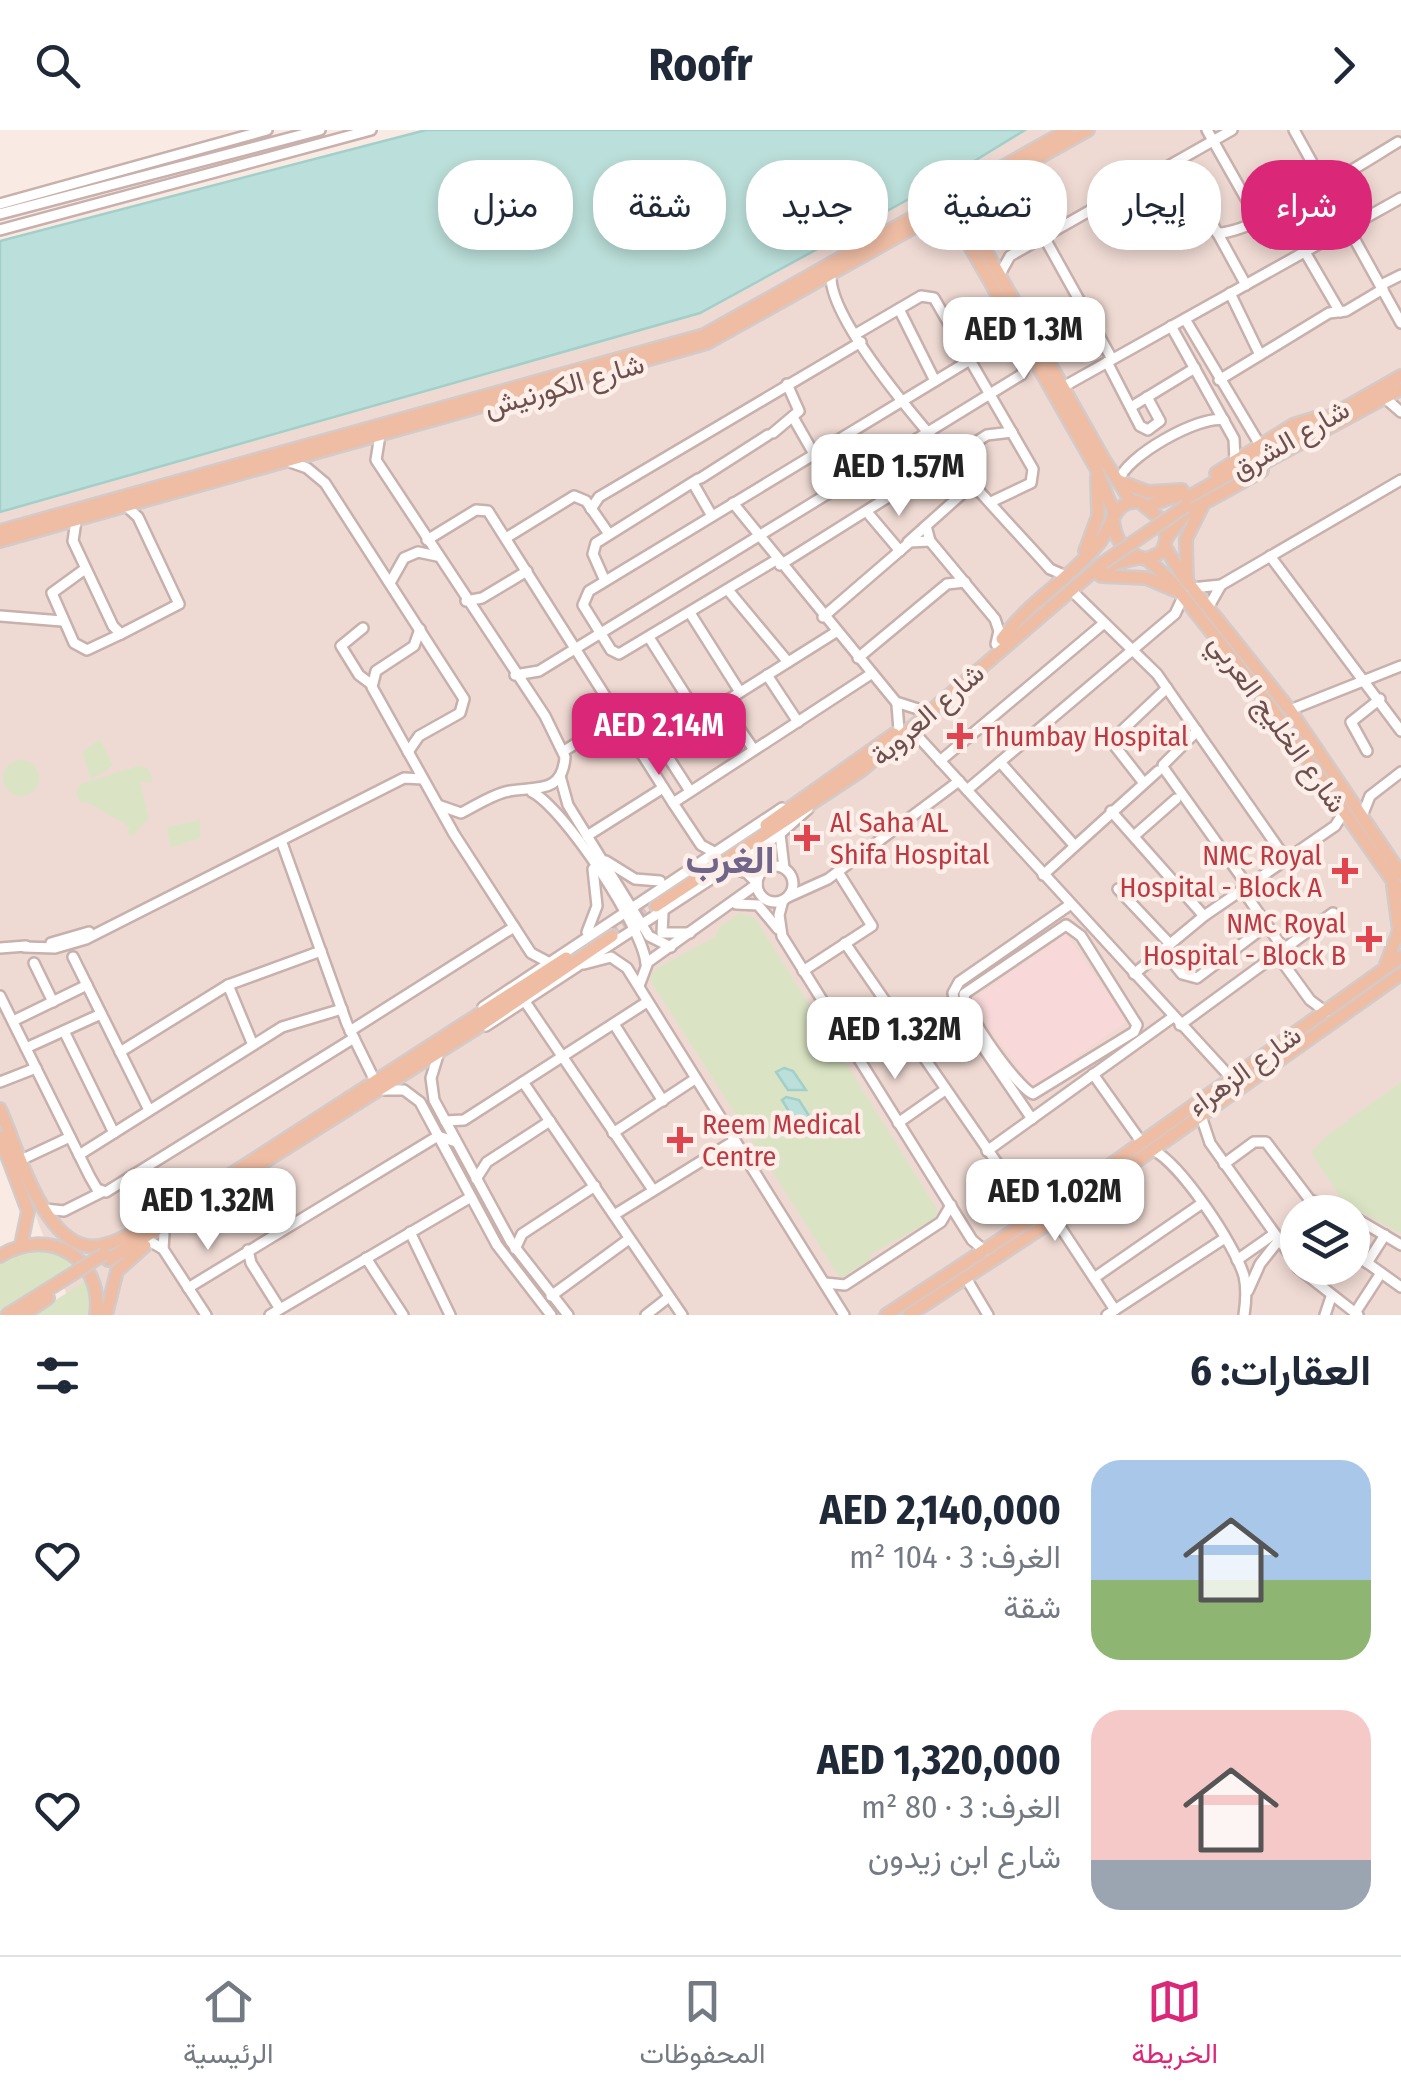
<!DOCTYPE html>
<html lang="ar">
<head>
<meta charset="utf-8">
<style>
	:root { --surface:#fff; --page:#f2f2f3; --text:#1f2937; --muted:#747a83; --line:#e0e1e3; --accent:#db2777 }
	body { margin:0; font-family:"Fira Sans Condensed",Vazirmatn,sans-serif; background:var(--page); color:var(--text); direction:rtl; height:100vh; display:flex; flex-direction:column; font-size:38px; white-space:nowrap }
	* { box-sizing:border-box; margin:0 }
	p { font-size:32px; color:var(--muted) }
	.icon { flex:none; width:55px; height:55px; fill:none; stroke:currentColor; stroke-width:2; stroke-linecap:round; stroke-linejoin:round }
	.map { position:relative; height:1185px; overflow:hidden; direction:ltr }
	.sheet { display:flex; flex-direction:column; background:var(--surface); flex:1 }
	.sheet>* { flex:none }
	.top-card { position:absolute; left:30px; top:30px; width:1342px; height:90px; direction:rtl; display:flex; gap:20px }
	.buttons { position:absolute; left:1280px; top:1065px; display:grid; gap:20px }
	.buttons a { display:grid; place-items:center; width:90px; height:90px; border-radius:50%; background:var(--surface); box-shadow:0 5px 15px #0003; font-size:50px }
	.price { position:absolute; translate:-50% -85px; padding:0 22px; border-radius:20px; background:#fff; color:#222; font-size:32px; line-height:65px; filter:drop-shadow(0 2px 5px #0008) }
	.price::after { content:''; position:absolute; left:50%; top:60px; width:30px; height:22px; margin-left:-15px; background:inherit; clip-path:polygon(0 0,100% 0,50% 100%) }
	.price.active { background:var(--accent); color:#fff }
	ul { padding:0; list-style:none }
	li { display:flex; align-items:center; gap:30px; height:250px; padding:0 30px }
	li span { display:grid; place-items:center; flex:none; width:280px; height:200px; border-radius:30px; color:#555 }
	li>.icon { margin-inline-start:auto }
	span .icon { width:120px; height:120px; fill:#fffc; stroke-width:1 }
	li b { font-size:42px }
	h2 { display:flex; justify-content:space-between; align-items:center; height:120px; padding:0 30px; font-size:42px }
	.chip { padding:0 35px; border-radius:40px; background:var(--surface); box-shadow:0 5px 15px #0003; font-size:35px; line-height:90px }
	.chip.active { background:var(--accent); color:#fff }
	header { display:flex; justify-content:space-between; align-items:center; height:130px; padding:0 30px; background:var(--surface); font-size:45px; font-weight:700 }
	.tab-bar { display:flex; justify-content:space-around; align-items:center; height:140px; border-top:2px solid var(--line); background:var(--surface); font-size:28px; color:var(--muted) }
	.tab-bar a { display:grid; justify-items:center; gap:5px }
	.tab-bar .active { color:var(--accent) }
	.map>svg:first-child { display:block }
	.residential { fill:#efdad3; fill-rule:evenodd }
	.commercial { fill:#f8d8d8 }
	.green { fill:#dae4c4 }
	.water { fill:#bbdfda; stroke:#a2cfc9; stroke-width:2.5 }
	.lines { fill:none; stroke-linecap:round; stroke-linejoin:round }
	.major-tunnel { stroke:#d6c3be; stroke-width:11; stroke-dasharray:11 5.5; stroke-linecap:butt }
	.minor-casing { stroke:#c8b0ac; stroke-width:14 }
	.major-casing { stroke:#d3caca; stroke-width:16 }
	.minor { stroke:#fff; stroke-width:9 }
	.major { stroke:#efbda4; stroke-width:11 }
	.major-bridge-casing { stroke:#d3caca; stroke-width:16; stroke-linecap:butt }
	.major-bridge { stroke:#efbda4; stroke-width:11 }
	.health-dot { fill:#e0444e; stroke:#fcefe9; stroke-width:4 }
	.labels { text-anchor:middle; stroke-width:9; stroke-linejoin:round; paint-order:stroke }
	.street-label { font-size:28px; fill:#6d4f4d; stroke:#fcefe9 }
	.health-label { font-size:28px; fill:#be3a42; stroke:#fcefe9; text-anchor:start }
	.district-label { font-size:38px; font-weight:bold; fill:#72658a; stroke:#fcefe9 }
</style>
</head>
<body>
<header><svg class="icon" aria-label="forward" viewBox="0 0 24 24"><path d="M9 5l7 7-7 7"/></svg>Roofr<svg class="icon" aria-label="search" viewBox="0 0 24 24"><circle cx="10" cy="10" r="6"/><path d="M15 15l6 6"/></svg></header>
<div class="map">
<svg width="1401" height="1185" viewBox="0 0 1401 1185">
	<rect width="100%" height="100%" fill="#f9eae3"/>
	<path class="residential" d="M1025,0H1401V1185H75L0,997V382L333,287L940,52ZM1298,1082H1352V1138H1298Z"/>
	<path class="commercial" d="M1066,804L1127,891L1033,958L970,871Z"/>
	<g class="green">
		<path d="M100,609L113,636L91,649L82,622Z"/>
		<circle cx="21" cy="648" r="18"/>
		<path d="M138,636L148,638L153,652H140L149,688L132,706L127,703L130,697L85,671L82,675L76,663L80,654Z"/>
		<path d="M200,690V708L171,718L167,697Z"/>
		<path d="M740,783L755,788L937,1079L936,1088L871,1124L869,1131L840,1148L650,850L654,840L716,806L719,797Z"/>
		<path d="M1401,952V1104L1344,1073L1311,1023L1326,1006Z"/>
		<path d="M34,1118L55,1120L78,1134L0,1180V1134Z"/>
		<path d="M88,1149L90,1185H33Z"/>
	</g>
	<g class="water">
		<path d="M426,0H1025L940,52L700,183L0,382V111Z"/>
		<path d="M784,938L793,941L806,960H788L776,942Z"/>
		<path d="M786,967L799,970L811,989L794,990L782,970Z"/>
	</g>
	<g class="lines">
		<path class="major-tunnel" d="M607,802L654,771"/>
		<defs>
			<g id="minor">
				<path d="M1207,0L1258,90"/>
				<path d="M1294,0L1401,193"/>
				<path d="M1178,31L1246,155"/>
				<path d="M0,74L267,0"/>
				<path d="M0,84L320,0"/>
				<path d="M0,100L371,0"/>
				<path d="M1217,103C1252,105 1363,33 1398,12"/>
				<path d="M1044,107L1112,229"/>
				<path d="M1305,122L1340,182"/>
				<path d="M831,144C826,205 1005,388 1050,439L1066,446"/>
				<path d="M1000,144L1010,126L1232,0"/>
				<path d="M1381,155L1401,145"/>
				<path d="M1230,163L1260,225"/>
				<path d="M899,179L935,251"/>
				<path d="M1185,189L1260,315"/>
				<path d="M1171,196L1234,309L1235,331"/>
				<path d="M856,204L921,166L934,168L1033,339L1031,353L991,372"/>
				<path d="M1107,232L1140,296L1148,300L1160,291L1147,267"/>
				<path d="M1219,250L1329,183L1346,181L1383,159"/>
				<path d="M1063,257L1401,68"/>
				<path d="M1385,268L1401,282"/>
				<path d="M1131,277L1195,238"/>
				<path d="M794,289L814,324"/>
				<path d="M773,303L799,281L787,254"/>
				<path d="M380,305L376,330L545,586L565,627C562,667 532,655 505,662C490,666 475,676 461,683L438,675"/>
				<path d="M287,331L307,338L325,353L464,569L460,583L419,606L408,622"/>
				<path d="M701,348L768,305"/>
				<path d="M1119,351C1124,327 1201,284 1224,290"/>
				<path d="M693,353L712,386"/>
				<path d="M733,373L896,572L921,580"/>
				<path d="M591,379L599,367L861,212"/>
				<path d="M867,382L900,421"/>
				<path d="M76,391L73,411L113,496L121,504L179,474L138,387L126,376"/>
				<path d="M926,396L930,411L995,489L999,501L996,514"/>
				<path d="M506,408L574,366L586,371L609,404"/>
				<path d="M427,410L476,380L488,381L673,673L701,715L712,721"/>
				<path d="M908,412L964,362L979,360"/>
				<path d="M1270,426L1401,601"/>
				<path d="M776,430L619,524L611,520L583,475L589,461L970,230"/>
				<path d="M780,435L987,305L1012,302"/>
				<path d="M85,439L52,463L74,513L87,520L121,504"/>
				<path d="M605,451L593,424L596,413L698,349"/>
				<path d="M390,453L404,428L418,422L437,426"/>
				<path d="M1191,458L1221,455L1401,350"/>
				<path d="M728,460L788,532"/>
				<path d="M1075,464L1157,544L1286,729"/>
				<path d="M466,471L482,468L527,441"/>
				<path d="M1208,478L1221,455"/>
				<path d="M690,483L740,562"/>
				<path d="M0,486L62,491"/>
				<path d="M823,487L910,412L930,411"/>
				<path d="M363,498L341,516L359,545L371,554"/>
				<path d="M420,499L414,516L376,541L372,557L454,704L531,823L546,831"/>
				<path d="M650,509L700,588"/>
				<path d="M858,528L947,454L965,452"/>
				<path d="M515,545L539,541L1021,245L1031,223"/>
				<path d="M767,545L798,592"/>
				<path d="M722,573L754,620"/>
				<path d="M897,575L899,600"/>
				<path d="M1290,580L1401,536"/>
				<path d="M911,599L1232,949"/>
				<path d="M659,613L690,661"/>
				<path d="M564,621L618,587"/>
				<path d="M1367,621L1351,592L1380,569"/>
				<path d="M642,624L836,502"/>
				<path d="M940,631L1103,494"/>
				<path d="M1000,632L1074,715"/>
				<path d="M1163,635L1197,601"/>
				<path d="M1165,640L1247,755"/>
				<path d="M560,646L568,675L649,806L671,817"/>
				<path d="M1143,652L1111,611L1167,558"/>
				<path d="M967,660L1175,484L1183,467"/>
				<path d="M532,662C564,678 644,799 646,834"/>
				<path d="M673,673L871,544"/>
				<path d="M1111,681L1204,786"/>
				<path d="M1362,686L1370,666L1401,642"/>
				<path d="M780,704L784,738"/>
				<path d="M587,706L663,658"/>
				<path d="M1134,706L1176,669"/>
				<path d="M282,713L347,894L375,951"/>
				<path d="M606,731L635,749L660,751"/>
				<circle cx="775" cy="754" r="18"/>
				<path d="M729,737L747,743L757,753"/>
				<path d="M1043,745L1158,641"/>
				<path d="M1118,759L1169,813"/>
				<path d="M1242,759L1285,821"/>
				<path d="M788,767L828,749L959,651"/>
				<path d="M783,770L779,785L782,806L972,1110L985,1121"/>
				<path d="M736,774L758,775L778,799"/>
				<path d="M663,783L662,803H690"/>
				<path d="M1066,795L1081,806L1137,895L1134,902L1033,964C1016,956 964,883 964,864Z"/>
				<path d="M587,802L597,776L593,739"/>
				<path d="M51,813L89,802"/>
				<path d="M845,813L1035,1088"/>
				<path d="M24,817L55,818L86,809L404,648L423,649"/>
				<path d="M0,818L26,816"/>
				<path d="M1162,819L1182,844L1197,848L1267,795"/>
				<path d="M1278,826L1310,870L1326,882"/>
				<path d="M73,827L149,980"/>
				<path d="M34,833L53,872"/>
				<path d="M584,834L611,827L627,838L844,1185"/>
				<path d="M803,841L872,796L838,742"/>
				<path d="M1134,844L1204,786L1335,696L1344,682"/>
				<path d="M228,855L253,915"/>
				<path d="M639,856L648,832L757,754"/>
				<path d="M0,866L90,1047L97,1059L106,1062L354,908"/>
				<path d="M526,873L653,1060"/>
				<path d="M483,877L782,678"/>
				<path d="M13,891L87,855"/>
				<path d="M614,894L663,971"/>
				<path d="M1180,895L1333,783"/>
				<path d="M486,896L780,704L808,679"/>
				<path d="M64,901L114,1003"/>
				<path d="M350,901L514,797"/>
				<path d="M26,918L101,884"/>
				<path d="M120,922L228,855L321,821"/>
				<path d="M439,922L431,948L434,970L511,1112L568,1185"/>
				<path d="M1093,944L1142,1013"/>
				<path d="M0,952L36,938"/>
				<path d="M523,952L682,1185"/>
				<path d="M382,960H404L420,972L497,1115L551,1185"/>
				<path d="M1201,986L1210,1013L1298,1136"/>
				<path d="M1032,989L955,876L953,863L959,852L1071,774"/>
				<path d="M445,991L464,990L647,872"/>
				<path d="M898,993L945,960"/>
				<path d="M613,1003L695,949"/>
				<path d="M1153,1020C1181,1034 1235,1115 1244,1146C1247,1159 1246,1172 1244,1185"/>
				<path d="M987,1021L1173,887"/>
				<path d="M79,1025L282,897L342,879"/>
				<path d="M23,1029L70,1007"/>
				<path d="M1224,1034L1254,1012H1266L1319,1082"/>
				<path d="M476,1049L487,1032L550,991"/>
				<path d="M1310,1070L1346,1082"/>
				<path d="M45,1079L64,1081L102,1062"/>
				<path d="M614,1085L734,1011"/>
				<path d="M1352,1086L1401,1115"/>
				<path d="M1055,1089L1115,1180"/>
				<path d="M410,1102L450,1185"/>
				<path d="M151,1112L163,1119L206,1185"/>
				<path d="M163,1119L164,1104"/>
				<path d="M515,1119L522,1104L595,1056"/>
				<path d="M248,1120L251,1133L280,1179"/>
				<path d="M1352,1122L1401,1157"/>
				<path d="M366,1128L403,1185"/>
				<path d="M1237,1130L1274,1104"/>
				<path d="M1367,1133L1385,1105"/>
				<path d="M1298,1138L1358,1185"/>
				<path d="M966,1148L988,1185"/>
				<path d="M1094,1148L1201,1074"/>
				<path d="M825,1153L845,1155L941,1092L951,1075"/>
				<path d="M188,1158L438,1006L456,1012"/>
				<path d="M1248,1161L1260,1134L1279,1110"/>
				<path d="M551,1166L629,1109"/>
				<path d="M1355,1183L1381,1143"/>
				<path d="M270,1185L471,1067"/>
				<path d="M646,1185L669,1167"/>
				<path d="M1107,1185L1225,1108"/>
				<path d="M1325,1185L1331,1167"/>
			</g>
			<g id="major">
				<path d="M956,68L1103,328L1131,371"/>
				<path d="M947,76L1096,338L1114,383"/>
				<path d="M929,91L964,105"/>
				<path d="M973,96L985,58"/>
				<path d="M1251,340L1401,259"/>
				<path d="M1216,343L1293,295L1322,286"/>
				<path d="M1119,351L1148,362L1182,360"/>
				<path d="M1180,372L1401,246"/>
				<path d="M1148,376L1183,363"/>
				<path d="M0,401L704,205L1068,0"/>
				<path d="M1167,407L1186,383L1262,341"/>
				<path d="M0,411L707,213L1088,0"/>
				<path d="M1165,417L1182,445L1290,580L1401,744"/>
				<path d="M1085,421L1098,386L1097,347"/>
				<path d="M1147,429L1170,450L1272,579L1401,763"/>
				<path d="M1099,444L1116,433L1138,428"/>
				<path d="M1101,446L1146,448L1174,460"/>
				<path d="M1187,449L1186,409L1202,377"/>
				<path d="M1002,509C1029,471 1070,449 1099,413C1113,396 1113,369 1140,372L1158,387L1167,407L1162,422L1147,429C1125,426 1113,408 1113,386"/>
				<path d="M766,695L894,604"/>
				<path d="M656,776L862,640L1103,433"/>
				<path d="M1386,834L1399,801L1393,756"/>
				<path d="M0,979C18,1018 47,1131 104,1115C138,1106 174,1074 204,1055"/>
				<path d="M0,1007L28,1081L21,1115"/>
				<path d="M199,1065L566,828"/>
				<path d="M0,1126C47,1096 104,1127 96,1185"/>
				<path d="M108,1130L477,898L612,806"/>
				<path d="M7,1185L71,1145"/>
				<path d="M23,1185L48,1168"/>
				<path d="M106,1185L117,1141L145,1116"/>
				<path d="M886,1185L1071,1063L1401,827"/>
				<path d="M909,1185L1055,1089L1401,844"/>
			</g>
		</defs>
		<use href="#minor" class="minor-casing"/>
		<use href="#major" class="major-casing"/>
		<use href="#minor" class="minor"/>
		<use href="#major" class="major"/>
		<defs>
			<g id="major-bridge">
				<path d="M1103,433L1186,376"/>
				<path d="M71,1145L104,1124"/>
			</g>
		</defs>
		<use href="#major-bridge" class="major-bridge-casing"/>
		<use href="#major-bridge" class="major-bridge"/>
	</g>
	<g class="health-dot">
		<path d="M955 591h10v10h10v10h-10v10h-10v-10h-10v-10h10z"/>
		<path d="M802 693h10v10h10v10h-10v10h-10v-10h-10v-10h10z"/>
		<path d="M1340 726h10v10h10v10h-10v10h-10v-10h-10v-10h10z"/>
		<path d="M1364 794h10v10h10v10h-10v10h-10v-10h-10v-10h10z"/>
		<path d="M675 995h10v10h10v10h-10v10h-10v-10h-10v-10h10z"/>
	</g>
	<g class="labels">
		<g class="street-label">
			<text transform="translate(564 255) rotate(-16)" y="10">شارع الكورنيش</text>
			<text transform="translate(1290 309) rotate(-30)" y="10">شارع الشرق</text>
			<text transform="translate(927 584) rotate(-41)" y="10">شارع العروبة</text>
			<text transform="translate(1278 593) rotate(54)" y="10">شارع الخليج العربي</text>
			<text transform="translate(1244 940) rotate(-36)" y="10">شارع الزهراء</text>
		</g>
		<g class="health-label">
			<text x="982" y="616">Thumbay Hospital</text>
			<text x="830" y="702">Al Saha AL<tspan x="830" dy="32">Shifa Hospital</tspan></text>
			<text x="1322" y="735" text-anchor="end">NMC Royal<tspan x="1322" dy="32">Hospital - Block A</tspan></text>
			<text x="1346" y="803" text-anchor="end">NMC Royal<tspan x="1346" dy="32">Hospital - Block B</tspan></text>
			<text x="702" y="1004">Reem Medical<tspan x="702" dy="32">Centre</tspan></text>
		</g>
		<g class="district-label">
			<text x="730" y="743">الغرب</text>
		</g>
	</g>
</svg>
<div class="buttons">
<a><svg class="icon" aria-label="layers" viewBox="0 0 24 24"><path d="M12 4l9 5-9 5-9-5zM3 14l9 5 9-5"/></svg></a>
</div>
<b class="price" style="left:1024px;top:252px">AED 1.3M</b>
<b class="price" style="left:899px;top:389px">AED 1.57M</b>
<b class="price active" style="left:659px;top:648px">AED 2.14M</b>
<b class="price" style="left:895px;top:952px">AED 1.32M</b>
<b class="price" style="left:1055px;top:1114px">AED 1.02M</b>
<b class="price" style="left:208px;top:1123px">AED 1.32M</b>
<div class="top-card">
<a class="chip active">شراء</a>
<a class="chip">إيجار</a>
<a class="chip">تصفية</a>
<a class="chip">جديد</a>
<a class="chip">شقة</a>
<a class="chip">منزل</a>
</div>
</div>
<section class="sheet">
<h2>العقارات: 6<svg class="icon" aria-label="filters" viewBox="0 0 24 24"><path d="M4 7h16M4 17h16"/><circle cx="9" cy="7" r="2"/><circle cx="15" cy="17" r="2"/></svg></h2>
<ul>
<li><span style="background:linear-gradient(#a9c7e8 60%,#8fb573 0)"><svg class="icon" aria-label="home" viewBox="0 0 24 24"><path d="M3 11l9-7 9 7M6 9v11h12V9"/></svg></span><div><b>AED 2,140,000</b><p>الغرف: 3 · 104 m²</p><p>شقة</p></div><svg class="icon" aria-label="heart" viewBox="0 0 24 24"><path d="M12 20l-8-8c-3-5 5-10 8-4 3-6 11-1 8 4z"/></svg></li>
<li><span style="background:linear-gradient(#f6c9c9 75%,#9aa5b1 0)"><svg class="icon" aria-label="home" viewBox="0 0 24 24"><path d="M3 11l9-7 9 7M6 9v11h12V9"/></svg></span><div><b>AED 1,320,000</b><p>الغرف: 3 · 80 m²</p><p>شارع ابن زيدون</p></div><svg class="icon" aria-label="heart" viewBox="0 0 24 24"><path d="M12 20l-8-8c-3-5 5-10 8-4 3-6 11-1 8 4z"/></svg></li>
</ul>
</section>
<nav class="tab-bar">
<a class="active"><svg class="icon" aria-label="map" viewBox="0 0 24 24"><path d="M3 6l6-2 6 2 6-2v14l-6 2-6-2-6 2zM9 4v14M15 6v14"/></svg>الخريطة</a>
<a><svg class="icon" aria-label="saved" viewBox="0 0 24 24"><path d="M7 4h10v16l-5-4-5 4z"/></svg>المحفوظات</a>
<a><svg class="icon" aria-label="home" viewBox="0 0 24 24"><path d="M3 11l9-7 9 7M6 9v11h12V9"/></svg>الرئيسية</a>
</nav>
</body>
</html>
